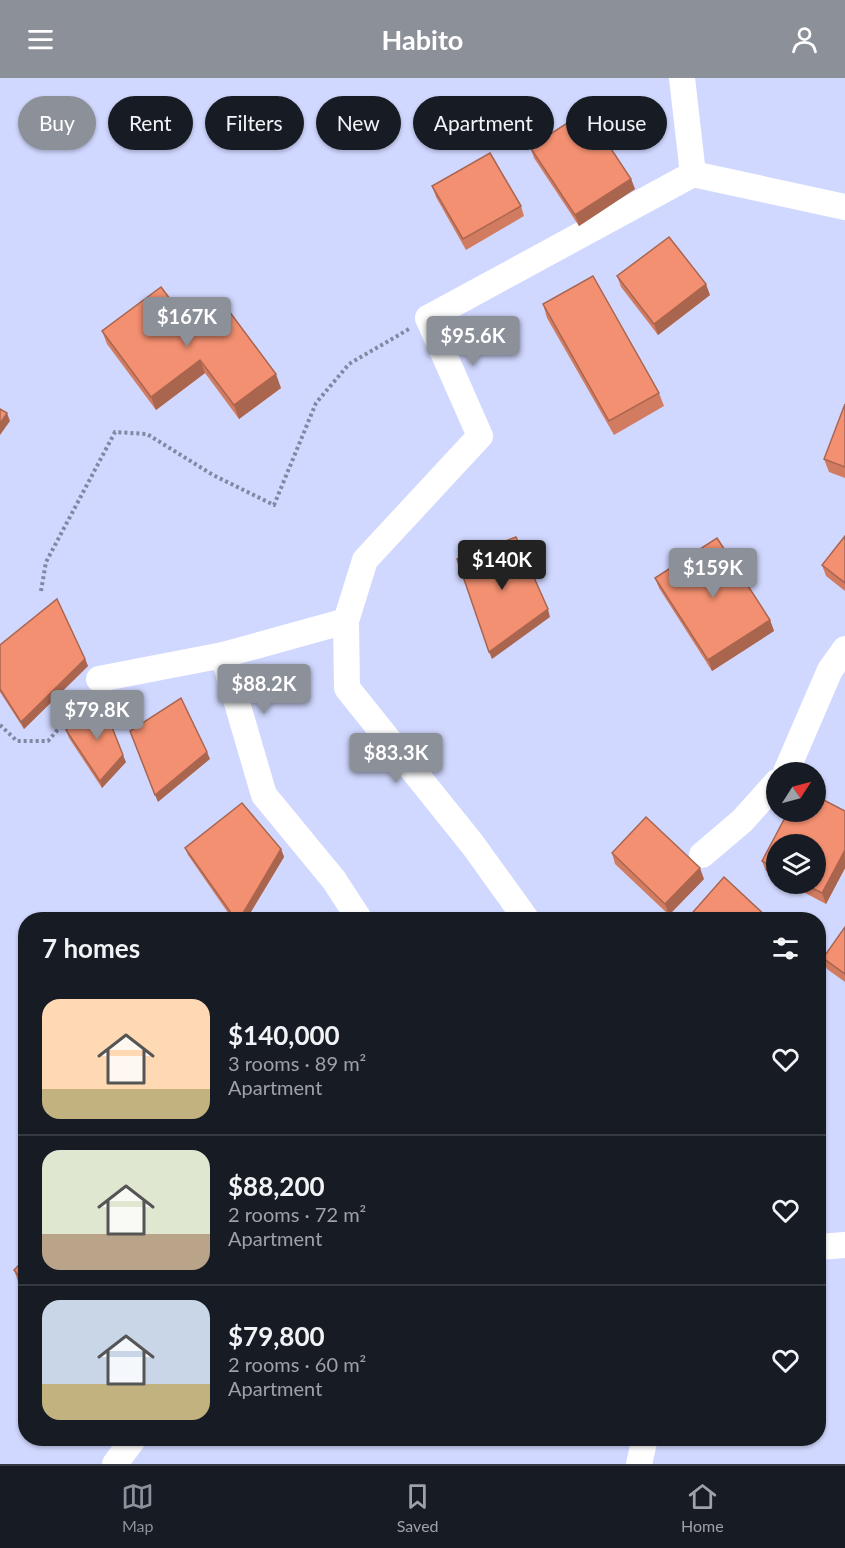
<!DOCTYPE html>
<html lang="en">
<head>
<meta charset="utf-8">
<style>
	:root { --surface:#171b24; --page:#242831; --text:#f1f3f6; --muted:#9ea1a6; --line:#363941; --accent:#8c9099 }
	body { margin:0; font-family:Lato,sans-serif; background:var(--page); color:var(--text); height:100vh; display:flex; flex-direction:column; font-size:22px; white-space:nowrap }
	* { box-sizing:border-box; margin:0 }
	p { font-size:20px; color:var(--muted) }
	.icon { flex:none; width:33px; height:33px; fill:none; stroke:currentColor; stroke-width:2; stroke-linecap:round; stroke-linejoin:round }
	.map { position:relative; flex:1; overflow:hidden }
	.side { position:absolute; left:18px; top:834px; width:808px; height:534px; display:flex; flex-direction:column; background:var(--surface); border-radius:24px; box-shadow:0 2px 4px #0004 }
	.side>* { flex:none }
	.banner { position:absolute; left:18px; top:18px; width:810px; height:54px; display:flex; gap:12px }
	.needle { width:39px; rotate:54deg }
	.buttons { position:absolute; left:766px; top:684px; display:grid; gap:12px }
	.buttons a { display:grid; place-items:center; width:60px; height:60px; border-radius:50%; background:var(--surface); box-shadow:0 2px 4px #0004; font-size:30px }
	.price { position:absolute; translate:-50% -51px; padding:0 14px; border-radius:6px; background:var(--accent); color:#fff; font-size:20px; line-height:39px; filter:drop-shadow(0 2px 3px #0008) }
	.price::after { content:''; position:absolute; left:50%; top:36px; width:18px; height:14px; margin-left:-9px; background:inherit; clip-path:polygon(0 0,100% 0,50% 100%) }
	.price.active { background:#222; color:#fff }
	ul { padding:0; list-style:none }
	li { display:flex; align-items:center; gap:18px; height:150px; padding:0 24px }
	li+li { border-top:2px solid var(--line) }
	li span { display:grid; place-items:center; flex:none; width:168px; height:120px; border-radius:18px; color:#555 }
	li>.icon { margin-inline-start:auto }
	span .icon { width:72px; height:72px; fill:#fffc; stroke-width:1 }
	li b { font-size:26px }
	h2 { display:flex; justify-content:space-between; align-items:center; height:72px; padding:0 24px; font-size:26px }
	.tag { padding:0 21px; border-radius:27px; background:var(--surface); box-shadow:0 2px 4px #0004; font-size:21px; line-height:54px }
	.tag.active { background:var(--accent); color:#fff }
	header { display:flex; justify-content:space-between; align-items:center; height:78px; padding:0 24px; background:var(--accent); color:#fff; font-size:27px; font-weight:700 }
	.tab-bar { display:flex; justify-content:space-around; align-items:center; height:84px; border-top:2px solid var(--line); background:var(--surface); font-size:16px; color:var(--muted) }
	.tab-bar a { display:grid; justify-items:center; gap:3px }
	.tab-bar .active { color:var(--accent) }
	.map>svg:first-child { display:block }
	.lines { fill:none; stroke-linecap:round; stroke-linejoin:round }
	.path { stroke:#8287a2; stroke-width:4; stroke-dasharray:3 3; stroke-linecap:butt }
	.street { stroke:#fff; stroke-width:26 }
	.wall { fill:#d17c61 }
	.shaded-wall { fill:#aa654f }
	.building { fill:#f39071; stroke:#aa654f; stroke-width:1.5 }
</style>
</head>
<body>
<header><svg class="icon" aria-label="menu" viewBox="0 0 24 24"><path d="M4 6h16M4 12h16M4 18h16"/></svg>Habito<svg class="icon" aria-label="person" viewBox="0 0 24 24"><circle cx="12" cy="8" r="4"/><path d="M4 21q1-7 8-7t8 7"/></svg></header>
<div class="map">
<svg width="845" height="1386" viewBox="0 0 845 1386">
	<rect width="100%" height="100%" fill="#d1d8ff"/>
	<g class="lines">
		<g class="path">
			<path d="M41,513L46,484L115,354L147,356L213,397L274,427L316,325L349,286L409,251"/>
			<path d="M0,647L17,663H48L86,619"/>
		</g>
		<g class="street">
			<path d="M682,0L693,96"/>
			<path d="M346,543L347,610L473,767L527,842"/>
			<path d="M223,577L346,543L365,482L480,358L428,240L693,96L845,129"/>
			<path d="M99,601L223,577L264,717L334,802L360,842"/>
			<path d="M786,694L830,592L845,571"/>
			<path d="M702,777L742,743L777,704"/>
			<path d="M819,1169L845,1167"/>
			<path d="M115,1386L134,1360"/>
			<path d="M639,1386L645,1360"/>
		</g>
	</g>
	<g class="wall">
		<path d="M530,69L631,101L635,111L579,148L534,80Z"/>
		<path d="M432,108L521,128L524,138L466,172L436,119Z"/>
		<path d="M617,198L710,217L658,257L621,209Z"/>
		<path d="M543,226L659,315L664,328L614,357L547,240Z"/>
		<path d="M102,253H194L281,310L239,341L205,295L156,332L107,266Z"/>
		<path d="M845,326V400L829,394L824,381Z"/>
		<path d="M845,458V513L826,498L822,487Z"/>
		<path d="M655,500L770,542L774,553L712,593L659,510Z"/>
		<path d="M0,567L85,581L88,588L24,651L0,614Z"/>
		<path d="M66,652L126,684L102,710L69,660Z"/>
		<path d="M816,718L845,733V790L826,826L788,806H816V766H777V799L766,793L762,783L788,734H816Z"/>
		<path d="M185,770L281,771L284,779L246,842H233L188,777Z"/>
		<path d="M612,775L704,801L669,837L615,786Z"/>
		<path d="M845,849V904L827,891L823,880Z"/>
		<path d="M26,1180V1213L19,1206L14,1192Z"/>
	</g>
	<g class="shaded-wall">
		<path d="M631,101L635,111L579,148L575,137Z"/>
		<path d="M706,206L710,217L658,257L654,246Z"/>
		<path d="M200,282L205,295L156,332L151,319Z"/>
		<path d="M276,296L281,310L239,341L234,327Z"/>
		<path d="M7,335L10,343L0,357V346Z"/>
		<path d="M548,531L550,539L492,581L489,574Z"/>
		<path d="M770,542L774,553L712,593L708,582Z"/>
		<path d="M85,581L88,588L24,651L21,644Z"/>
		<path d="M207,674L210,681L158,724L155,717Z"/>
		<path d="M123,677L126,684L102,710L100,703Z"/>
		<path d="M281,771L284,779L246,842H239Z"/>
		<path d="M845,772V790L826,826L822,815Z"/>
		<path d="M700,790L704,801L669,837L665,826Z"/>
	</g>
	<g class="building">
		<path d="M586,33L631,101L575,137L530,69Z"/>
		<path d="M490,75L521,128L463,161L432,108Z"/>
		<path d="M669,159L706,206L654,246L617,198Z"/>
		<path d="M593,198L659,315L609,343L543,226Z"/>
		<path d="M161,209L194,253L226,229L276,296L234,327L200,282L151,319L102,253Z"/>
		<path d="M845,326V389L824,381Z"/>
		<path d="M0,331L7,335L0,346Z"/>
		<path d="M845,458V505L822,487Z"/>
		<path d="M516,459L548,531L489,574L457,481Z"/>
		<path d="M717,460L770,542L708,582L655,500Z"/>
		<path d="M57,521L85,581L21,644L0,611V567Z"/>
		<path d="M181,620L207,674L155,717L130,653Z"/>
		<path d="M102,624L123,677L100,703L66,652Z"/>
		<path d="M816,718L845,733V772L822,815L804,806H816V766H777V791L762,783L788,734H816Z"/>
		<path d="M242,725L281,771L239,842H236L185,770Z"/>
		<path d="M646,739L700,790L665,826L612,775Z"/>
		<path d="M724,799L770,842H686Z"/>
		<path d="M845,849V896L823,880Z"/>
		<path d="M26,1180V1206L14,1192Z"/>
	</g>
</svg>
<div class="buttons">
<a><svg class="needle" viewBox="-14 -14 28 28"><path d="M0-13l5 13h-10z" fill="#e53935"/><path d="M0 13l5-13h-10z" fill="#9ea1a6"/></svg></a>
<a><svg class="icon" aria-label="layers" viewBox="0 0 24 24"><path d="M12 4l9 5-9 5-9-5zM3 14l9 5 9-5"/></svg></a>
</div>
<b class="price" style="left:187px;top:270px">$167K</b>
<b class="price" style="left:473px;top:289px">$95.6K</b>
<b class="price active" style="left:502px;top:513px">$140K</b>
<b class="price" style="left:713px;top:521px">$159K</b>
<b class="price" style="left:264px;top:637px">$88.2K</b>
<b class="price" style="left:97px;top:663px">$79.8K</b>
<b class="price" style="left:396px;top:706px">$83.3K</b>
<div class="banner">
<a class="tag active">Buy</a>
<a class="tag">Rent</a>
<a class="tag">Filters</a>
<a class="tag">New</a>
<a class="tag">Apartment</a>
<a class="tag">House</a>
</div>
<section class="side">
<h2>7 homes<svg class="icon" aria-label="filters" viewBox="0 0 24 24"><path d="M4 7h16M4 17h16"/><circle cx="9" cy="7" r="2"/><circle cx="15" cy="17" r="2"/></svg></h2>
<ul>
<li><span style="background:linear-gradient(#ffd9b3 75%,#c2b280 0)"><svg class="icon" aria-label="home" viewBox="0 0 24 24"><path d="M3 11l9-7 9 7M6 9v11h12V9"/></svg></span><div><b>$140,000</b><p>3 rooms · 89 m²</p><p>Apartment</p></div><svg class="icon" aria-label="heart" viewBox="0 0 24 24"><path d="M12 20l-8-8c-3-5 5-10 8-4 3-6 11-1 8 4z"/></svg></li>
<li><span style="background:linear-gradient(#dfe7d0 70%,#b9a48a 0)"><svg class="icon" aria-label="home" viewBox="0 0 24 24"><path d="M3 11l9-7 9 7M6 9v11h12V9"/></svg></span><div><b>$88,200</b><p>2 rooms · 72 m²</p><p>Apartment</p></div><svg class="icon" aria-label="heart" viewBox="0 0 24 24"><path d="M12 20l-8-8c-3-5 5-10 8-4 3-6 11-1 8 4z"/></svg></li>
<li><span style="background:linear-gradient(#c9d6e8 70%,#c2b280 0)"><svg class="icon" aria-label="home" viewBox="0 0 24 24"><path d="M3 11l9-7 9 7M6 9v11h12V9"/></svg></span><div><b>$79,800</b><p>2 rooms · 60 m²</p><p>Apartment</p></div><svg class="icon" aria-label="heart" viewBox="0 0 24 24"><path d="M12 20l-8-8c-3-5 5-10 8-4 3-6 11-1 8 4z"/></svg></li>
</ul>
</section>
</div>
<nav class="tab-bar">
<a class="active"><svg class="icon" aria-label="map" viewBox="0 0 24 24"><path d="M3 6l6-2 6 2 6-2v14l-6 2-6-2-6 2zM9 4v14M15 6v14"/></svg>Map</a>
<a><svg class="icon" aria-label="saved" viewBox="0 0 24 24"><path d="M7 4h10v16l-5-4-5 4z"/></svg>Saved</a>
<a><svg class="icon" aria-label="home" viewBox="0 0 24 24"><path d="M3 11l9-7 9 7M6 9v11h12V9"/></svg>Home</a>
</nav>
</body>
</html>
